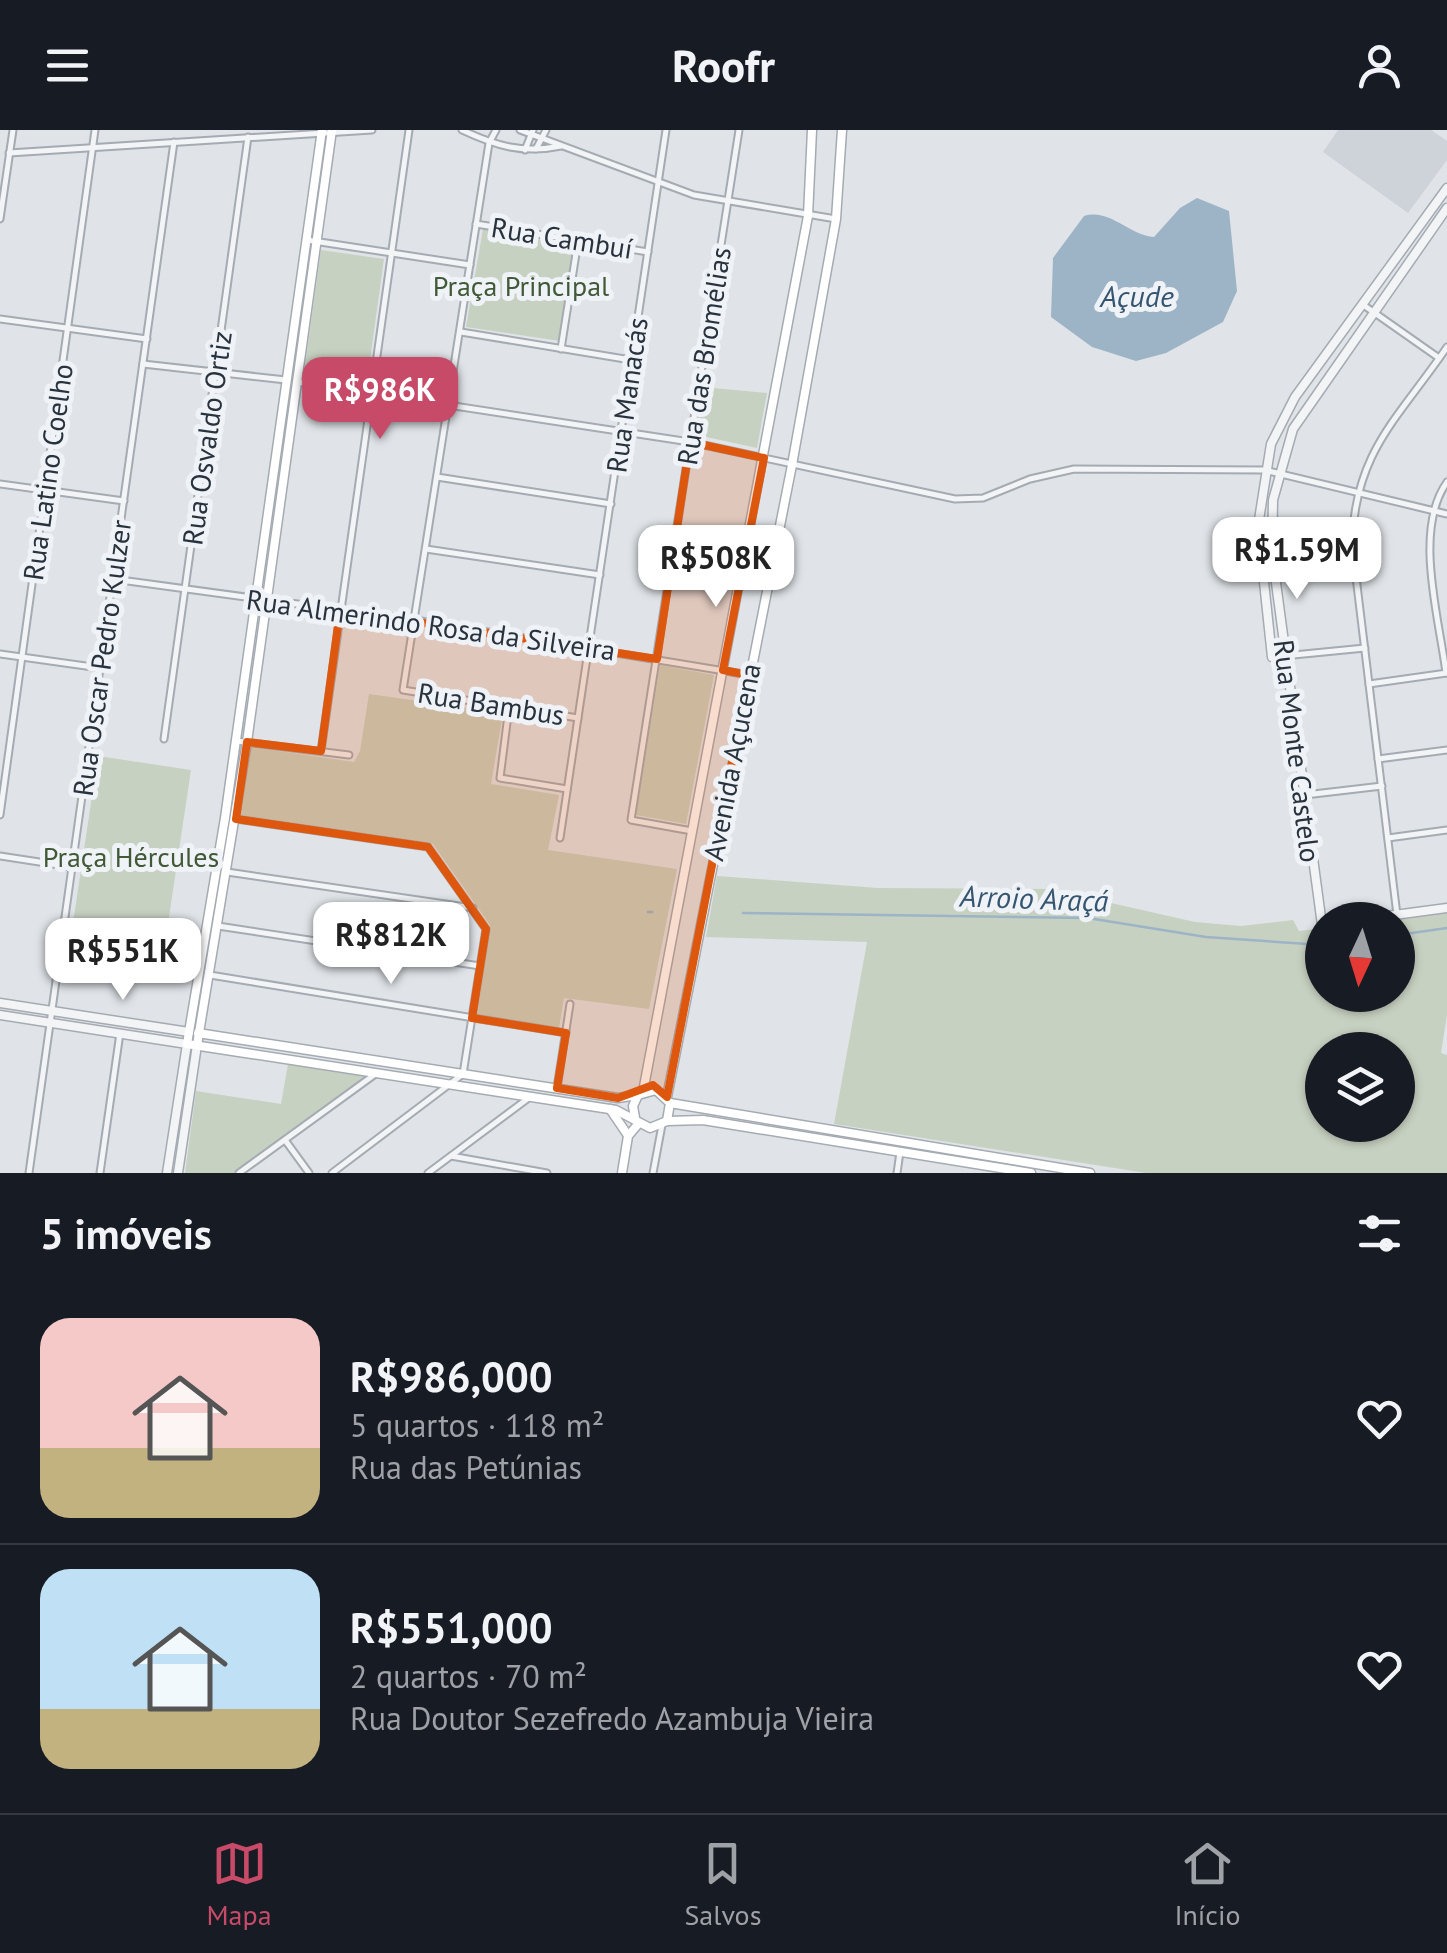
<!DOCTYPE html>
<html lang="pt">
<head>
<meta charset="utf-8">
<style>
	:root { --surface:#171b24; --page:#242831; --text:#f1f3f6; --muted:#9ea1a6; --line:#363941; --accent:#c74b68 }
	body { margin:0; font-family:"PT Sans",sans-serif; background:var(--page); color:var(--text); height:100vh; display:flex; flex-direction:column; font-size:38px; white-space:nowrap }
	* { box-sizing:border-box; margin:0 }
	p { font-size:32px; color:var(--muted) }
	.icon { flex:none; width:55px; height:55px; fill:none; stroke:currentColor; stroke-width:2; stroke-linecap:round; stroke-linejoin:round }
	.map { position:relative; height:1043px; overflow:hidden }
	.details { display:flex; flex-direction:column; background:var(--surface); flex:1 }
	.details>* { flex:none }
	.needle { width:65px; rotate:184deg }
	.fabs { position:absolute; left:1305px; top:772px; display:grid; gap:20px }
	.fabs a { display:grid; place-items:center; width:110px; height:110px; border-radius:50%; background:var(--surface); box-shadow:0 2px 8px #0004; font-size:50px }
	.price { position:absolute; translate:-50% -85px; padding:0 22px; border-radius:20px; background:#fff; color:#222; font-size:32px; line-height:65px; filter:drop-shadow(0 2px 5px #0008) }
	.price::after { content:''; position:absolute; left:50%; top:60px; width:30px; height:22px; margin-left:-15px; background:inherit; clip-path:polygon(0 0,100% 0,50% 100%) }
	.price.current { background:var(--accent); color:#fff }
	ul { padding:0; list-style:none }
	li { display:flex; align-items:center; gap:30px; height:250px; padding:0 40px }
	li+li { border-top:2px solid var(--line) }
	li span { display:grid; place-items:center; flex:none; width:280px; height:200px; border-radius:30px; color:#555 }
	li>.icon { margin-inline-start:auto }
	span .icon { width:120px; height:120px; fill:#fffc; stroke-width:1 }
	li b { font-size:42px }
	h2 { display:flex; justify-content:space-between; align-items:center; height:120px; padding:0 40px; font-size:42px }
	header { display:flex; justify-content:space-between; align-items:center; height:130px; padding:0 40px; background:var(--surface); font-size:45px; font-weight:800 }
	.tabs { display:flex; justify-content:space-around; align-items:center; height:140px; border-top:2px solid var(--line); background:var(--surface); font-size:28px; color:var(--muted) }
	.tabs a { display:grid; justify-items:center; gap:5px }
	.tabs .current { color:var(--accent) }
	.map>svg:first-child { display:block }
	.built { fill:#ced3da }
	.green { fill:#c7d1c1; fill-rule:evenodd }
	.water { fill:#9cb4c6 }
	.lines { fill:none; stroke-linecap:round; stroke-linejoin:round }
	.stream { stroke:#9cb4c6; stroke-width:2.5 }
	.minor-casing { stroke:#a5abb2; stroke-width:9 }
	.tertiary-casing { stroke:#a5abb2; stroke-width:11 }
	.secondary-casing { stroke:#a5abb2; stroke-width:11 }
	.minor { stroke:#f2f4f6; stroke-width:5 }
	.tertiary { stroke:#f2f4f6; stroke-width:8 }
	.secondary { stroke:#fff; stroke-width:8 }
	.marked { fill:#de570e; fill-opacity:0.2; stroke:#de570e; stroke-width:8; stroke-linejoin:round }
	.labels { text-anchor:middle; stroke-width:10; stroke-linejoin:round; paint-order:stroke }
	.street-label { font-size:28px; fill:#29333e; stroke:#eff2f6 }
	.park-label { font-size:28px; fill:#415937; stroke:#eff2f6 }
	.water-label { font-size:30px; font-style:italic; fill:#365570; stroke:#eff2f6 }
</style>
</head>
<body>
<header><svg class="icon" aria-label="menu" viewBox="0 0 24 24"><path d="M4 6h16M4 12h16M4 18h16"/></svg>Roofr<svg class="icon" aria-label="person" viewBox="0 0 24 24"><circle cx="12" cy="8" r="4"/><path d="M4 21q1-7 8-7t8 7"/></svg></header>
<div class="map">
<svg width="1447" height="1043" viewBox="0 0 1447 1043">
	<rect width="100%" height="100%" fill="#e0e4e8"/>
	<path class="built" d="M1338,0H1431L1447,11V30L1408,83L1323,22Z"/>
	<g class="green">
		<path d="M483,99L575,114L560,211L466,197Z"/>
		<path d="M321,120L384,129L366,259L303,250Z"/>
		<path d="M703,257L767,263L757,318L697,305Z"/>
		<path d="M660,535L714,545L686,694L636,685Z"/>
		<path d="M369,564L503,583L491,654L559,665L548,720L677,739L649,879L564,868L559,898L477,886L490,795L433,714L240,685L251,617L354,632L360,621Z"/>
		<path d="M98,626L191,640L163,827L70,813Z"/>
		<path d="M717,746L878,758L1049,759L1195,792L1241,796L1293,790L1299,801L1322,798V865H1398V790H1383L1447,781V885L1441,923L1447,925V1043H1146L834,994L867,812L706,807ZM1322,920H1398V995H1322Z"/>
		<path d="M288,934L369,945L235,1043H185L196,961L281,974Z"/>
	</g>
	<path class="water" d="M1197,68L1229,81L1237,161L1223,192L1166,223L1136,231L1092,217L1051,187L1053,128L1084,86C1110,78 1128,105 1154,107L1180,78Z"/>
	<g class="lines">
		<g class="stream">
			<path d="M648,782H652"/>
			<path d="M743,783L1088,788L1206,807L1322,815"/>
			<path d="M1398,805L1447,798"/>
		</g>
		<defs>
			<g id="minor">
				<path d="M462,0C496,16 523,24 561,16"/>
				<path d="M496,0L489,13L403,560L578,588"/>
				<path d="M520,0L694,65L836,89"/>
				<path d="M536,19L546,0"/>
				<path d="M525,20L533,0"/>
				<path d="M9,23L372,0"/>
				<path d="M0,89L13,0"/>
				<path d="M476,94L648,122"/>
				<path d="M307,110L470,135"/>
				<path d="M1362,174L1439,228"/>
				<path d="M0,189L147,209"/>
				<path d="M461,202L631,230"/>
				<path d="M561,219L578,111"/>
				<path d="M143,234L286,250"/>
				<path d="M297,252L690,312L955,369L983,368L1030,349L1074,339L1264,340L1447,384"/>
				<path d="M437,347L611,374"/>
				<path d="M0,354L124,371"/>
				<path d="M426,419L600,445"/>
				<path d="M113,449L415,490L749,545"/>
				<path d="M0,524L100,538"/>
				<path d="M1273,527L1365,518"/>
				<path d="M1446,543C1439,487 1413,400 1447,352"/>
				<path d="M1369,554L1447,543"/>
				<path d="M509,577L500,648L567,659"/>
				<path d="M164,609L248,7"/>
				<path d="M236,611L349,625"/>
				<path d="M321,621L409,0"/>
				<path d="M1378,629L1447,620"/>
				<path d="M1305,665L1382,656"/>
				<path d="M0,685L95,0"/>
				<path d="M236,689L428,717L486,799L463,944L332,1043"/>
				<path d="M692,701L631,690L739,0"/>
				<path d="M560,708L666,0"/>
				<path d="M1388,708L1447,700"/>
				<path d="M0,726L72,737"/>
				<path d="M227,742L473,778"/>
				<path d="M1397,785L1352,414C1355,321 1398,289 1447,217"/>
				<path d="M218,796L480,836"/>
				<path d="M210,845L566,903"/>
				<path d="M557,958L570,874"/>
				<path d="M285,1010L309,1043"/>
				<path d="M451,1026L547,1043"/>
				<path d="M29,1043L174,12"/>
				<path d="M100,1043L120,903"/>
				<path d="M239,1043L374,945"/>
				<path d="M428,1043L530,967"/>
				<path d="M653,1043L662,995"/>
				<path d="M897,1043L900,1022"/>
			</g>
			<g id="tertiary">
				<path d="M1272,527L1258,396L1271,314L1295,267L1447,58"/>
				<path d="M1357,790L1447,778"/>
				<path d="M1322,795L1272,423L1273,370L1293,299L1447,78"/>
				<path d="M0,873L189,902"/>
				<path d="M0,885L187,914L167,1043"/>
				<path d="M178,1043L197,915"/>
			</g>
			<g id="secondary">
				<path d="M322,0L225,688L187,914L616,980L650,998L667,991L703,990L1031,1043"/>
				<path d="M198,903L618,968L638,965"/>
				<path d="M197,915L247,612L332,0"/>
				<path d="M643,962L808,86L812,0"/>
				<path d="M667,967L792,335L836,89L842,0"/>
				<path d="M670,973L1090,1043"/>
				<path d="M610,979L627,1004"/>
				<path d="M635,988L633,976L638,965L656,960L670,973L667,991"/>
				<path d="M622,1043L628,1006L639,993"/>
			</g>
		</defs>
		<use href="#minor" class="minor-casing"/>
		<use href="#tertiary" class="tertiary-casing"/>
		<use href="#secondary" class="secondary-casing"/>
		<use href="#minor" class="minor"/>
		<use href="#tertiary" class="tertiary"/>
		<use href="#secondary" class="secondary"/>
	</g>
	<path class="marked" d="M690,312L764,328L723,540L749,545L667,967L653,955L618,968L557,958L566,903L472,888L486,799L428,717L236,689L247,612L321,621L340,480L657,529Z"/>
	<g class="labels">
		<g class="street-label">
			<text transform="translate(562 108) rotate(9)" y="10">Rua Cambuí</text>
			<text transform="translate(704 226) rotate(-81)" y="10">Rua das Bromélias</text>
			<text transform="translate(627 265) rotate(-82)" y="10">Rua Manacás</text>
			<text transform="translate(207 308) rotate(-82)" y="10">Rua Osvaldo Ortiz</text>
			<text transform="translate(48 342) rotate(-82)" y="10">Rua Latino Coelho</text>
			<text transform="translate(431 495) rotate(8)" y="10">Rua Almerindo Rosa da Silveira</text>
			<text transform="translate(102 528) rotate(-82)" y="10">Rua Oscar Pedro Kulzer</text>
			<text transform="translate(491 574) rotate(9)" y="10">Rua Bambus</text>
			<text transform="translate(1297 621) rotate(83)" y="10">Rua Monte Castelo</text>
			<text transform="translate(732 632) rotate(-79)" y="10">Avenida Açucena</text>
		</g>
		<g class="park-label">
			<text x="521" y="166">Praça Principal</text>
			<text x="131" y="737">Praça Hércules</text>
		</g>
		<g class="water-label">
			<text x="1137" y="177">Açude</text>
			<text transform="translate(1034 769) rotate(2)" y="10">Arroio Araçá</text>
		</g>
	</g>
</svg>
<div class="fabs">
<a><svg class="needle" viewBox="-14 -14 28 28"><path d="M0-13l5 13h-10z" fill="#e53935"/><path d="M0 13l5-13h-10z" fill="#9ea1a6"/></svg></a>
<a><svg class="icon" aria-label="layers" viewBox="0 0 24 24"><path d="M12 4l9 5-9 5-9-5zM3 14l9 5 9-5"/></svg></a>
</div>
<b class="price current" style="left:380px;top:312px">R$986K</b>
<b class="price" style="left:1297px;top:472px">R$1.59M</b>
<b class="price" style="left:716px;top:480px">R$508K</b>
<b class="price" style="left:391px;top:857px">R$812K</b>
<b class="price" style="left:123px;top:873px">R$551K</b>
</div>
<section class="details">
<h2>5 imóveis<svg class="icon" aria-label="filters" viewBox="0 0 24 24"><path d="M4 7h16M4 17h16"/><circle cx="9" cy="7" r="2"/><circle cx="15" cy="17" r="2"/></svg></h2>
<ul>
<li><span style="background:linear-gradient(#f6c9c9 65%,#c2b280 0)"><svg class="icon" aria-label="home" viewBox="0 0 24 24"><path d="M3 11l9-7 9 7M6 9v11h12V9"/></svg></span><div><b>R$986,000</b><p>5 quartos · 118 m²</p><p>Rua das Petúnias</p></div><svg class="icon" aria-label="heart" viewBox="0 0 24 24"><path d="M12 20l-8-8c-3-5 5-10 8-4 3-6 11-1 8 4z"/></svg></li>
<li><span style="background:linear-gradient(#bfe0f5 70%,#c2b280 0)"><svg class="icon" aria-label="home" viewBox="0 0 24 24"><path d="M3 11l9-7 9 7M6 9v11h12V9"/></svg></span><div><b>R$551,000</b><p>2 quartos · 70 m²</p><p>Rua Doutor Sezefredo Azambuja Vieira</p></div><svg class="icon" aria-label="heart" viewBox="0 0 24 24"><path d="M12 20l-8-8c-3-5 5-10 8-4 3-6 11-1 8 4z"/></svg></li>
</ul>
</section>
<nav class="tabs">
<a class="current"><svg class="icon" aria-label="map" viewBox="0 0 24 24"><path d="M3 6l6-2 6 2 6-2v14l-6 2-6-2-6 2zM9 4v14M15 6v14"/></svg>Mapa</a>
<a><svg class="icon" aria-label="saved" viewBox="0 0 24 24"><path d="M7 4h10v16l-5-4-5 4z"/></svg>Salvos</a>
<a><svg class="icon" aria-label="home" viewBox="0 0 24 24"><path d="M3 11l9-7 9 7M6 9v11h12V9"/></svg>Início</a>
</nav>
</body>
</html>
